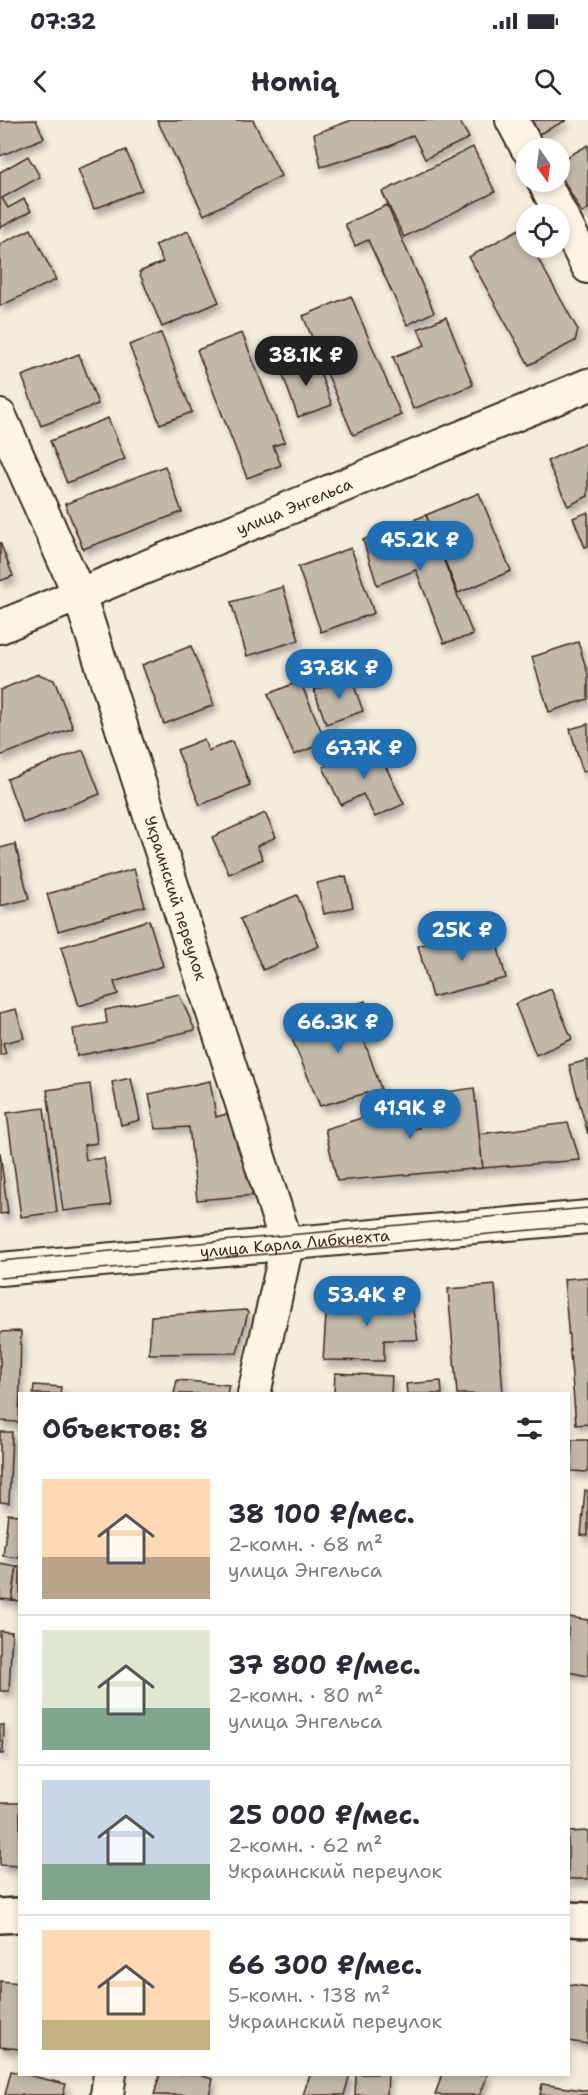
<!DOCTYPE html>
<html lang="ru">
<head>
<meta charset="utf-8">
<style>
	:root { --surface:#fff; --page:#f7f7f7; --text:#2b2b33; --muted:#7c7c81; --line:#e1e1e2; --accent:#1f6fb2 }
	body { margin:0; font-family:"Shantell Sans",sans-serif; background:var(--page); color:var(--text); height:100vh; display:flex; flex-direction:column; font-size:22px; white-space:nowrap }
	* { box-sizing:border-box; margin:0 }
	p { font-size:20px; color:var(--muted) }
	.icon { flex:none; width:33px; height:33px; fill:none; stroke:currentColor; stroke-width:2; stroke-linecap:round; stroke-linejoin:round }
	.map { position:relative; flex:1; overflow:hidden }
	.side { position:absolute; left:18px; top:1272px; width:552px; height:684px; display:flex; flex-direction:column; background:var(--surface); border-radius:0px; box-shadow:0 3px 9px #0003 }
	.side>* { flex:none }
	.needle { width:39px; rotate:166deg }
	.fabs { position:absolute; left:516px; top:18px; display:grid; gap:12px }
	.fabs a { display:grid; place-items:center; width:54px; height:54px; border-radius:50%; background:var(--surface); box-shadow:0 3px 9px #0003; font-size:30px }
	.price { position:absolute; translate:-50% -51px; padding:0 14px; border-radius:21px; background:var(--accent); color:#fff; font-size:20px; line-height:39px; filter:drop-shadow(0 2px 3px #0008) }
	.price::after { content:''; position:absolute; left:50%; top:36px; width:18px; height:14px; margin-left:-9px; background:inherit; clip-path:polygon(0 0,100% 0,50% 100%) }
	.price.active { background:#222; color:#fff }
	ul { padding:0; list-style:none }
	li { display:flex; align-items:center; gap:18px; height:150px; padding:0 24px }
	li+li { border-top:2px solid var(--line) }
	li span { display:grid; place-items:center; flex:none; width:168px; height:120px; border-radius:0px; color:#555 }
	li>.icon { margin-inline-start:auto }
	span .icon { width:72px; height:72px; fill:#fffc; stroke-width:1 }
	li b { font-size:26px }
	h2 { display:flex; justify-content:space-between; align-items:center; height:72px; padding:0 24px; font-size:26px }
	.status { display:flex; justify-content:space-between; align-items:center; height:42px; padding:0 30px; background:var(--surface); direction:ltr }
	.status svg { height:16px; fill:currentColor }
	header { display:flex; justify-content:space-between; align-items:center; height:78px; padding:0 24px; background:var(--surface); font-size:27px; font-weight:700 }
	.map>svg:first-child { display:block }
	.building { fill:#c3b9aa; stroke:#3b2a1e; stroke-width:1.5; filter:url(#shadow) }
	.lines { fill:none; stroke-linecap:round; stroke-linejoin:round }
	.street-casing { stroke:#3b2a1e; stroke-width:36 }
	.secondary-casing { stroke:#3b2a1e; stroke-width:38 }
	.street { stroke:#fcf5e5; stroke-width:32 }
	.secondary { stroke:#fcf5e5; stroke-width:33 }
	.tram { stroke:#3b2a1e; stroke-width:1.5 }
	.labels { text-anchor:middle; stroke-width:4.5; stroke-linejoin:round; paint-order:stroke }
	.street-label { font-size:16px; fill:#3b2a1e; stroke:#fcf5e5 }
</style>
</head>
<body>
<div class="status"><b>07:32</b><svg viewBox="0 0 49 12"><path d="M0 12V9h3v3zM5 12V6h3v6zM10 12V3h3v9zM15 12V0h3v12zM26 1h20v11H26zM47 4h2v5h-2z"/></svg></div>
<header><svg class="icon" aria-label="back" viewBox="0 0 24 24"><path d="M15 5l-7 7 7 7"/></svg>Homiq<svg class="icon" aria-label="search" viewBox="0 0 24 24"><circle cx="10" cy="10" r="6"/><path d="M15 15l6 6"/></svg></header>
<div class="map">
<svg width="588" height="1975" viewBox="0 0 588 1975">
	<defs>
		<filter id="shadow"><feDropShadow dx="3.5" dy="6" stdDeviation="3" flood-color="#0004"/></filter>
	</defs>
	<rect width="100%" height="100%" fill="#f4eddd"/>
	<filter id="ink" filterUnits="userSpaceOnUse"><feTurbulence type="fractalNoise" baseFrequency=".0167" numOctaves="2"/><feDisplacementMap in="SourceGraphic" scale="12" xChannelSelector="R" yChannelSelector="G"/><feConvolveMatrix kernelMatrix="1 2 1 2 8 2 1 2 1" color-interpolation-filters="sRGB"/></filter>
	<g filter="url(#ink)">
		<g class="building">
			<path d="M36,0L44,18L0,36V1Z"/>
			<path d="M157,0H253L281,56L204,95Z"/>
			<path d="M352,0H459L469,18L425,39L413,15L390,26L321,47L314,14Z"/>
			<path d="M532,0H567L539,14Z"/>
			<path d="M588,25V89L582,93L560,54V41Z"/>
			<path d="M473,27L495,72L404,117L382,72Z"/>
			<path d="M126,30L142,70L94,89L78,49Z"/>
			<path d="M28,36L40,57L2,78L8,88L24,79L31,91L0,108V52Z"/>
			<path d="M387,85L434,192L407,205L368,120L355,126L345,104Z"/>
			<path d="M521,108L526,117V128H532L578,210L575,221L529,245L469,137Z"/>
			<path d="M31,109L56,160L0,186V124Z"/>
			<path d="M188,111L219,182L162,207L139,152L163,142L155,125Z"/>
			<path d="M351,176L401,295L353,315L303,196Z"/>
			<path d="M446,197L473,265L413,289L393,237L425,225L418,209Z"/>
			<path d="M161,213L192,292L160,304L129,225Z"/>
			<path d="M242,213L285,322L273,326L281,345L247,358L197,230Z"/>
			<path d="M79,234L98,284L41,306L22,256Z"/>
			<path d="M314,237L332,285L298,297L281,250Z"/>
			<path d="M108,298L125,339L67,363L50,321Z"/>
			<path d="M588,322V376L568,386L547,341Z"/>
			<path d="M165,346L182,392L83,429L65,384Z"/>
			<path d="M479,373L511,451L458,473L426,395Z"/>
			<path d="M588,392V426L585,427L573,398Z"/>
			<path d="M426,395L473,515L444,523L416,450L377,465L363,420Z"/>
			<path d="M0,422L13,456L0,461Z"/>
			<path d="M351,428L374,493L321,512L298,447Z"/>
			<path d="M283,467L299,520L247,536L231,482Z"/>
			<path d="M578,522L588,554V579L549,592L532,537Z"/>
			<path d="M191,526L214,585L164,604L142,545Z"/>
			<path d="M38,554L54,560L73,608L0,636V570Z"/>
			<path d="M351,557L363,591L326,604L314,570Z"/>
			<path d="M300,561L326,622L294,635L268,574Z"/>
			<path d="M588,604V650L583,652L570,609Z"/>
			<path d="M204,619L208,631L232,621L250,665L200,685L177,630Z"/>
			<path d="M374,623L404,684L375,697L363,674L341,685L323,647Z"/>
			<path d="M83,630L100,674L23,703L7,659Z"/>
			<path d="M265,693L276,717L257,726L263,739L229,754L212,717Z"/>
			<path d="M15,724L29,779L0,786V728Z"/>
			<path d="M134,749L145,786L58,811L47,774Z"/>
			<path d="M346,756L353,787L324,794L317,763Z"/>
			<path d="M297,775L319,826L263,850L240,799Z"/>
			<path d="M149,800L163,846L114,862L118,874L79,886L61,827Z"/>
			<path d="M492,806L506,858L432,877L418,826Z"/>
			<path d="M551,869L572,919L536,935L515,884Z"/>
			<path d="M179,874L195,910L77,936L73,909L107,903L105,890Z"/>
			<path d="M365,881L380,914L364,920L381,969L320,986L288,909Z"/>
			<path d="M16,889L24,918L3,923L6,933L0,935V893Z"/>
			<path d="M588,940V1014L569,945Z"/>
			<path d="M131,958L140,1000L121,1005L112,962Z"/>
			<path d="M210,961L216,997L230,993L267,1074L197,1080L189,1007L156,1009L149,974Z"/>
			<path d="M90,964L97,1023L84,1025L86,1040L104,1038L111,1085L63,1091L47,970Z"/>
			<path d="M474,968L483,1048L337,1061L325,1009L408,984L410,1009L419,1008L417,976Z"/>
			<path d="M44,988L57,1092L21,1097L7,993Z"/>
			<path d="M568,1003L580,1040L483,1048L479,1014Z"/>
			<path d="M0,1032L8,1093L0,1094Z"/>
			<path d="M588,1157V1304L576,1305L564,1159Z"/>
			<path d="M495,1165L503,1274H457L448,1169Z"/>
			<path d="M410,1174L418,1220H384V1241L323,1240L327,1180Z"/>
			<path d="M246,1190L248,1193L237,1233L149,1234L151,1196Z"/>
			<path d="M21,1211L19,1302L0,1301V1212Z"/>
			<path d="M335,1253L392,1256L391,1274H310L334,1273Z"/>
			<path d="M177,1260L229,1265L227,1274H174Z"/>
			<path d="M441,1261L442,1274H407L406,1264Z"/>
			<path d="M34,1265L61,1267L60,1274H33Z"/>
			<path d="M0,1312H12L9,1383L0,1382Z"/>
			<path d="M572,1320H588V1352L571,1351Z"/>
			<path d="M585,1370L588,1371V1416L581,1415Z"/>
			<path d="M8,1394L20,1395V1438L3,1436Z"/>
			<path d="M0,1444L17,1447L12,1480L0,1479Z"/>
			<path d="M17,1447H20V1481L12,1480Z"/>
			<path d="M568,1497L588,1500V1556L568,1552Z"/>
			<path d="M0,1511L12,1512L9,1571H0Z"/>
			<path d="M0,1605H4L3,1634H0Z"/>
			<path d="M0,1683H20V1746L0,1745Z"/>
			<path d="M588,1711V1759H568V1712Z"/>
			<path d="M0,1861L20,1863V1929L0,1927Z"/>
			<path d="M568,1864L588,1867V1924L568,1921Z"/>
			<path d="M11,1951L66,1964L63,1975H5Z"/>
			<path d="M160,1954H196L213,1959L209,1975H154Z"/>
			<path d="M310,1954H350L344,1975H303Z"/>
			<path d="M356,1954H388L387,1975H355Z"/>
			<path d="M442,1954H488L480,1975H435Z"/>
			<path d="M542,1964L588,1971V1975H540Z"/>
		</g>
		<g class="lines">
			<defs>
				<g id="street">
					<path d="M512,0L527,28"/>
					<path d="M544,62L588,147"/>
					<path id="s1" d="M0,296L79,474L287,1125L254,1274"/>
					<path id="s2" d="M0,507L588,265"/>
					<path id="s3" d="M0,1149L588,1097"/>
					<path d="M107,1975L110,1954"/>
				</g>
				<g id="secondary">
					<path d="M0,1796L20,1795"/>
					<path d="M568,1799L588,1800"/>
				</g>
			</defs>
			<use href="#street" class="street-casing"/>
			<use href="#secondary" class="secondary-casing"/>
			<use href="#street" class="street"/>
			<use href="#secondary" class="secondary"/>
			<g class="tram">
				<path d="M0,1141L588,1088"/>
				<path d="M0,1158L588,1105"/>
			</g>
		</g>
	</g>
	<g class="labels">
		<g class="street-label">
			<text dy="6" stroke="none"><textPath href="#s2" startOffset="318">улица Энгельса</textPath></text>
			<text dy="6" stroke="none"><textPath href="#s1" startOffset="514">Украинский переулок</textPath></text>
			<text dy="6" stroke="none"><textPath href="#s3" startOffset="296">улица Карла Либкнехта</textPath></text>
		</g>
	</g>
</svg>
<div class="fabs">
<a><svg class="needle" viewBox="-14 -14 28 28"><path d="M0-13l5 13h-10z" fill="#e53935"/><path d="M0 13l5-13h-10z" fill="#7c7c81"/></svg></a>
<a><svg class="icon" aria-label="locate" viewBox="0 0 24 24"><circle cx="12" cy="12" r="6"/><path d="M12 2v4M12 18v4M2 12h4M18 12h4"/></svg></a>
</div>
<b class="price active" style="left:306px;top:267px">38.1K ₽</b>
<b class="price" style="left:420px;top:452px">45.2K ₽</b>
<b class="price" style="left:339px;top:580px">37.8K ₽</b>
<b class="price" style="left:364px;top:660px">67.7K ₽</b>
<b class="price" style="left:462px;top:842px">25K ₽</b>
<b class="price" style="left:338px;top:934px">66.3K ₽</b>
<b class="price" style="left:410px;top:1020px">41.9K ₽</b>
<b class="price" style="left:367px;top:1207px">53.4K ₽</b>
<section class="side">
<h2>Объектов: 8<svg class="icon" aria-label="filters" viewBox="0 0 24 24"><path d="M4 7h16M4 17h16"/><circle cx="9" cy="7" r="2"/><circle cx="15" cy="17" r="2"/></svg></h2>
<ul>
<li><span style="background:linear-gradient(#ffd9b3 65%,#b9a48a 0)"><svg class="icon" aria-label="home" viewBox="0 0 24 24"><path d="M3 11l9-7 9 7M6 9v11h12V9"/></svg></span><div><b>38 100 ₽/мес.</b><p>2-комн. · 68 m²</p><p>улица Энгельса</p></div></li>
<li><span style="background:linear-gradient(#dfe7d0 65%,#7fa58c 0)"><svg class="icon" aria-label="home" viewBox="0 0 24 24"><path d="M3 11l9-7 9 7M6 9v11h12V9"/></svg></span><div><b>37 800 ₽/мес.</b><p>2-комн. · 80 m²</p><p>улица Энгельса</p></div></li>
<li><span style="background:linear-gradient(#c9d6e8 70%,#7fa58c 0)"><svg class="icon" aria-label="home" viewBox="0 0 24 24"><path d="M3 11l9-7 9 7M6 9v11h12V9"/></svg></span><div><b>25 000 ₽/мес.</b><p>2-комн. · 62 m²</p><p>Украинский переулок</p></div></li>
<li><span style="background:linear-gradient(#ffd9b3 75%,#c2b280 0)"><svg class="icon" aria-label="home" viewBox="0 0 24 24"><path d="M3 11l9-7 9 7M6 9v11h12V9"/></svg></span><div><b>66 300 ₽/мес.</b><p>5-комн. · 138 m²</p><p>Украинский переулок</p></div></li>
</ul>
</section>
</div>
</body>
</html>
